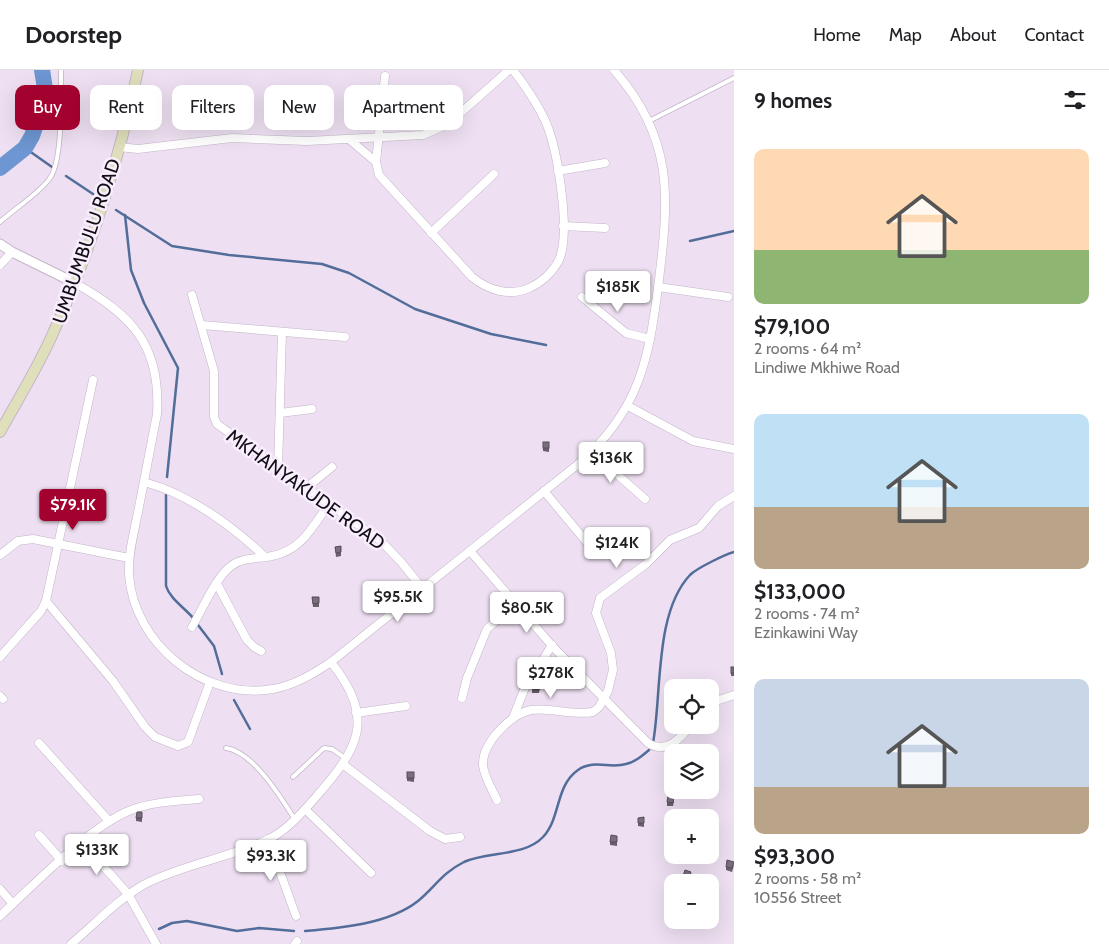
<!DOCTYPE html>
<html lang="en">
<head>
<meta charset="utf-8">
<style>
	:root { --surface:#fff; --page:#f2f2f2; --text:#202124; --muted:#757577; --line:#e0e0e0; --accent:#a2022d }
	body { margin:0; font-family:Cabin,sans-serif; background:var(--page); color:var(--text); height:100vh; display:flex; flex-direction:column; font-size:19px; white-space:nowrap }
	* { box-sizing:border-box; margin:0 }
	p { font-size:16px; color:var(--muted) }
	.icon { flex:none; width:28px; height:28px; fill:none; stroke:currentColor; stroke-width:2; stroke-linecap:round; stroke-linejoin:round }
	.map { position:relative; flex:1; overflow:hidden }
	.details { display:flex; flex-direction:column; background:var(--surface); width:375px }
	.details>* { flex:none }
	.hud { position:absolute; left:15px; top:15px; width:475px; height:45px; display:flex; gap:10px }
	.tools { position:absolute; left:664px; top:609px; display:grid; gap:10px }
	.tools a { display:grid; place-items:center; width:55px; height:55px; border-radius:10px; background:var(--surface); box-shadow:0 5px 20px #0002; font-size:25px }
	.price { position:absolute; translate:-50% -42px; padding:0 11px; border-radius:5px; background:#fff; color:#222; font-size:16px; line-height:32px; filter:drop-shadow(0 1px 2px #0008) }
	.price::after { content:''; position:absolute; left:50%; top:30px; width:15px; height:11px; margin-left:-8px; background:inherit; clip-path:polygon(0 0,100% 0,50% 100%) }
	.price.active { background:var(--accent); color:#fff }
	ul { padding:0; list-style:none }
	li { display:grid; align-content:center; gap:10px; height:265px; padding:0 20px }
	li span { display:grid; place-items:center; height:155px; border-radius:10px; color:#555 }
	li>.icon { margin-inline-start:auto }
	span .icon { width:90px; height:90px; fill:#fffc; stroke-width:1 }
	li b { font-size:21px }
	h2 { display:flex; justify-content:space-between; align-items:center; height:60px; padding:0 20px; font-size:21px }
	.pill { padding:0 18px; border-radius:10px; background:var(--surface); box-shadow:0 5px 20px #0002; font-size:18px; line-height:45px }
	.pill.active { background:var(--accent); color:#fff }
	header { display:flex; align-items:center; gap:30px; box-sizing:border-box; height:70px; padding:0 25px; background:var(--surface); border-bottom:1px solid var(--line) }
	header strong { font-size:24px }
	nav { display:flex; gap:28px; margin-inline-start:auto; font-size:18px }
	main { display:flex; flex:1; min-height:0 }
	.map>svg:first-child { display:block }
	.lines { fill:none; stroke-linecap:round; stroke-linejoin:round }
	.stream { stroke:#526d99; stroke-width:2.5 }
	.river { stroke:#6d96d2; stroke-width:16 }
	.service-casing { stroke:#c2b5c7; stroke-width:5.5 }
	.minor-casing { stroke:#c2b5c7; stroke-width:9 }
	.tertiary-casing { stroke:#c2b5c7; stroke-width:11 }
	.secondary-casing { stroke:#c2b5c7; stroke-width:12 }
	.service { stroke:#fff; stroke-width:4 }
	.minor { stroke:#fff; stroke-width:8 }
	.tertiary { stroke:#fff; stroke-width:9 }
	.secondary { stroke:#e0dfbb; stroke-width:10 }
	.wall { fill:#6a5f6d }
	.building { fill:#7b6f7f; stroke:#564e59 }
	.labels { text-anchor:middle; stroke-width:5; stroke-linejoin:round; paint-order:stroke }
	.street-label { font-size:19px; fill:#120d13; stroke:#f9eefd }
</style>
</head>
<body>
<header>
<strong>Doorstep</strong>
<nav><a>Home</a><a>Map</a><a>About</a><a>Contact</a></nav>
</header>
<main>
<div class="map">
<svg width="734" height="874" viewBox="0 0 734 874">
	<rect width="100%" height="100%" fill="#eee0f2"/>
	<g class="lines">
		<g class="stream">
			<path d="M25,78L52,97"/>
			<path d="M66,106L93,124"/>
			<path d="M116,140L172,176L229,185L322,194L349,203L415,239L491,264L546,275"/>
			<path d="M125,145L131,200L144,233L178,298L167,407"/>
			<path d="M690,171L734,161"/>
			<path d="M166,425V516C170,529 185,538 194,549"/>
			<path d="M198,555L214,576L222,604"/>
			<path d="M234,630L250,659"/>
			<path d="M653,673C662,625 654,543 690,505C697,498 724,485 734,482"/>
			<path d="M159,859L172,853L187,851L237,861L259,858L294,861"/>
			<path d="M305,861C341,858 389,854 418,831C435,817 442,803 464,792C488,781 524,787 543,767C561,748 555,716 578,700C594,689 610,699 626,694C635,692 642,686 649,680"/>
		</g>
		<path class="river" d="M0,98L25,78L32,66L46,25L42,0"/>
		<defs>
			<g id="service">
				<path d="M649,51L734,8"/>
				<path d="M0,152C14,139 40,123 50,108C63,90 61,24 61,0"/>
				<path d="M226,678C253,682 280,726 294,748"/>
				<path d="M293,707L324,678L332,679L345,688"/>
			</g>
			<g id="minor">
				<path d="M385,6L376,92L379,105L472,207C488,220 509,227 529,218C541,213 553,202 559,190C571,163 558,83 547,55C539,35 526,17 513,0"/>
				<path d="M350,70L376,92"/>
				<path d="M119,77L138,79L232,68L307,71L423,65L448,54L509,0"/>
				<path d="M558,101L605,93"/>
				<path d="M563,156L605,158"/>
				<path d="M431,163L494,104"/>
				<path d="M0,195L12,182"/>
				<path d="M75,213C132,245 161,275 157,344C151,375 145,406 139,437C135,459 128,482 129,505C134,574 204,631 273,619C295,615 313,604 331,592L577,395C640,341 649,289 659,210C669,127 674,68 614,0"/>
				<path d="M658,217L728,227"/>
				<path d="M192,225L214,301V347L217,354L381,471L401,492L423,519"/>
				<path d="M582,227L626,263L650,269"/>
				<path d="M202,255L345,267"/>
				<path d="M628,336L693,371L734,379"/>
				<path d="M280,343L312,339"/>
				<path d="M592,382L645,429"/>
				<path d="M278,398L282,262"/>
				<path d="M144,412C189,424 231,455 265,487"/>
				<path d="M306,418L332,397"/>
				<path d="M544,421L594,481"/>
				<path d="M470,481L554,578L648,673C666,685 681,668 691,655"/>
				<path d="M0,485L18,471L33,469L129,488"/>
				<path d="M217,514L247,570L254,577L261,581"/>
				<path d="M46,531L113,611L145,657L155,667L178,676L188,672L210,612"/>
				<path d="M192,557C202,540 216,507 231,496C243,487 258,489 272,486C301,481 313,456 329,434"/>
				<path d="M0,587L41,541L46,531L93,310"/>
				<path d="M0,626L3,629"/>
				<path d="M462,628L467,608L487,559L515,534"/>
				<path d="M710,633L734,625"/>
				<path d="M356,643L406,636"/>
				<path d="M513,648L524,620L552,575"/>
				<path d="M39,673L109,751"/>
				<path d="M344,695L430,761L445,769L460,767"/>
				<path d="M497,730C492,719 484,707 483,695C482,673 511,644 531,640C551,637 572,646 593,642L599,637L608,621L613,600L611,583L596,543L600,528L646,494L670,470L699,458L718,436L734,426"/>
				<path d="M305,739L371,803"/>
				<path d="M39,765L62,791"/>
				<path d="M268,769L296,846"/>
				<path d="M82,772L128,824L156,874"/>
				<path d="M0,819L13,834"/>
				<path d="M0,846C34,815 90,756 131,740C152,732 176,731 199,729"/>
				<path d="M71,874C95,854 118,829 145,814C182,795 228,788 267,770C285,762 302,743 315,728C358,679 377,650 331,592"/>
				<path d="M295,874L297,871"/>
			</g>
			<path id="tertiary" d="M0,174L12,182L75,213"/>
			<path id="secondary" d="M0,362C18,329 39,296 54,261C91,181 120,86 138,0"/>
		</defs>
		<use href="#service" class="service-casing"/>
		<use href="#minor" class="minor-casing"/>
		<use href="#tertiary" class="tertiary-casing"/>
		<use href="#secondary" class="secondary-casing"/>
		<use href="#service" class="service"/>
		<use href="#minor" class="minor"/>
		<use href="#tertiary" class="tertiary"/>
		<use href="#secondary" class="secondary"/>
	</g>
	<g class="wall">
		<path d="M543,372H549V382L543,381Z"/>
		<path d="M341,476V486L336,487L335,477Z"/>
		<path d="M312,527H319V537H313Z"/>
		<rect x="731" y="597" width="3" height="9"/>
		<path d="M540,618L539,623H532V619Z"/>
		<path d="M407,702H414V712L407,711Z"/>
		<path d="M674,731L673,736H667V732Z"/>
		<path d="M142,742V752L136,751V748Z"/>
		<path d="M644,747V757L638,756V748Z"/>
		<path d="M617,766V776L610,775V772Z"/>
		<path d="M734,795L732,802L726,800V797Z"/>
		<path d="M683,806H691L689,812L683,809Z"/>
	</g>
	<g class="building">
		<rect x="543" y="372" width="6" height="6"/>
		<path d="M341,476V482L336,483L335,477Z"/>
		<path d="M312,527H319V533L313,534Z"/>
		<rect x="731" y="597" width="3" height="6"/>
		<path d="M533,613L540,614L539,620L532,619Z"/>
		<rect x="407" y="702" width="7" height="6"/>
		<path d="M668,726L674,727L673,733L667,732Z"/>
		<path d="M137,742H142V748H136Z"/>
		<path d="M644,747V753H638V748Z"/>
		<path d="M611,765L617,766V772H610Z"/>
		<path d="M727,790L734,792L732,798L726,797Z"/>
		<path d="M685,800L691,802L689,808L683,806Z"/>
	</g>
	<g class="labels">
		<g class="street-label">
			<text transform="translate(86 171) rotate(-71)" y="7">UMBUMBULU ROAD</text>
			<text transform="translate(306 419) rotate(36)" y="7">MKHANYAKUDE ROAD</text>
		</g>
	</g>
</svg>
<div class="tools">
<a><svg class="icon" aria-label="locate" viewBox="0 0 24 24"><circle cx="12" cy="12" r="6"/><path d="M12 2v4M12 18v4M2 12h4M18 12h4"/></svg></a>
<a><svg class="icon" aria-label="layers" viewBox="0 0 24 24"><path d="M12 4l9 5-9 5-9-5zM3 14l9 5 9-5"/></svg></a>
<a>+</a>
<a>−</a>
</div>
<b class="price" style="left:618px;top:243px">$185K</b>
<b class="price" style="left:611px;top:414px">$136K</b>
<b class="price active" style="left:73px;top:461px">$79.1K</b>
<b class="price" style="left:617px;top:499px">$124K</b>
<b class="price" style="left:398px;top:553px">$95.5K</b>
<b class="price" style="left:527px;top:564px">$80.5K</b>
<b class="price" style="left:551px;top:629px">$278K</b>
<b class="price" style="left:97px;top:806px">$133K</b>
<b class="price" style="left:271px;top:812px">$93.3K</b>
<div class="hud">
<a class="pill active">Buy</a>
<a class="pill">Rent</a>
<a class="pill">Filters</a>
<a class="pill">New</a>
<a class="pill">Apartment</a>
</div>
</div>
<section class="details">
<h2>9 homes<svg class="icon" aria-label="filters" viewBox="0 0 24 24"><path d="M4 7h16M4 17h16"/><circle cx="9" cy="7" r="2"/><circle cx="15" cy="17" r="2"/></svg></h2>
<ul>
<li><span style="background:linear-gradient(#ffd9b3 65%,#8fb573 0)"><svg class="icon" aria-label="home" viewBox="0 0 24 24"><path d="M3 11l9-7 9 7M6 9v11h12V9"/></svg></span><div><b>$79,100</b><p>2 rooms · 64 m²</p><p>Lindiwe Mkhiwe Road</p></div></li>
<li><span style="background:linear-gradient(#bfe0f5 60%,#b9a48a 0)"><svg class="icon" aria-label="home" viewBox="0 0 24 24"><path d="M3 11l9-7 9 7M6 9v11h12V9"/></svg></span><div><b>$133,000</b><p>2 rooms · 74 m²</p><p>Ezinkawini Way</p></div></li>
<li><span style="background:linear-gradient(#c9d6e8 70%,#b9a48a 0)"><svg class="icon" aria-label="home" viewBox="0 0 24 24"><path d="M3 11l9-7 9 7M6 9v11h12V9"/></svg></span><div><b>$93,300</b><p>2 rooms · 58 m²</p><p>10556 Street</p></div></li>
</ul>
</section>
</main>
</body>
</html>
